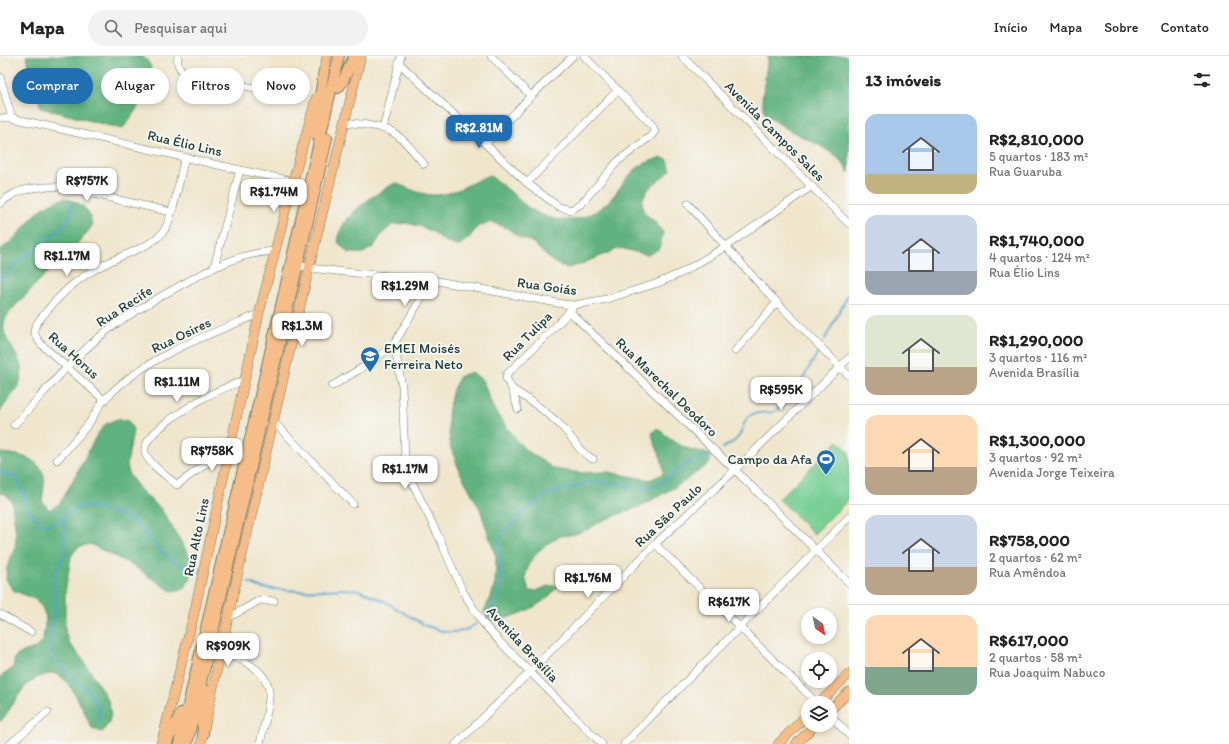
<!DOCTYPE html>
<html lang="pt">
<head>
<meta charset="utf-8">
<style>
	:root { --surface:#fff; --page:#f2f2f2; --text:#222; --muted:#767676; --line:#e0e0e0; --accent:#1f6fb2 }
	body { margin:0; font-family:Itim,sans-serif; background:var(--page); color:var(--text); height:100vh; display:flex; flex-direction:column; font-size:15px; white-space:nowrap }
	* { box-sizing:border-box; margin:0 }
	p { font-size:13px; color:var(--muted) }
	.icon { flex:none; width:22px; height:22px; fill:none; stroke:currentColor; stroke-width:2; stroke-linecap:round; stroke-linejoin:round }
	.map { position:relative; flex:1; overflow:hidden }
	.panel { display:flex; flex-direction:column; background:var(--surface); width:380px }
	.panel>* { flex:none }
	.banner { position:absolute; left:12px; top:12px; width:380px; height:36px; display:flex; gap:8px }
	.needle { width:26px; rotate:147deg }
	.fabs { position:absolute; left:801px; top:552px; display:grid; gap:8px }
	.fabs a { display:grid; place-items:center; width:36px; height:36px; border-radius:50%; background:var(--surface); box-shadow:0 2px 6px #0003; font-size:20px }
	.price { position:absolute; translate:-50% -34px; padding:0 9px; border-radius:8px; background:#fff; color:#222; font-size:13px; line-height:26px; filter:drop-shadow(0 1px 2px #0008) }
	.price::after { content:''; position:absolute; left:50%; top:24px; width:12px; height:9px; margin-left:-6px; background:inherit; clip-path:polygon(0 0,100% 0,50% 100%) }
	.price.on { background:var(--accent); color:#fff }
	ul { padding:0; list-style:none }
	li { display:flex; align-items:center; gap:12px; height:100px; padding:0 16px }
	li+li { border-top:1px solid var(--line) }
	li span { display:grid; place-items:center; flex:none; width:112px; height:80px; border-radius:12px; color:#555 }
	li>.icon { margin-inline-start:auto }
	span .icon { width:48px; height:48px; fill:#fffc; stroke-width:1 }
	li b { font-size:17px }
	h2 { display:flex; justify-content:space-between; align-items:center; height:48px; padding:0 16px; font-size:17px }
	.pill { padding:0 14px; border-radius:18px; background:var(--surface); box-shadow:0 2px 6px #0003; font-size:14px; line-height:36px }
	.pill.on { background:var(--accent); color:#fff }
	header { display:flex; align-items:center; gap:24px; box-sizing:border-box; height:56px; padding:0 20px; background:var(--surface); border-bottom:1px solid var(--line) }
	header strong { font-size:19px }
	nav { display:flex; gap:22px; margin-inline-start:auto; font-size:14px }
	.search { width:280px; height:36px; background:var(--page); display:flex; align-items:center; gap:10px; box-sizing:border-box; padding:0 14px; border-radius:22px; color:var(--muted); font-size:15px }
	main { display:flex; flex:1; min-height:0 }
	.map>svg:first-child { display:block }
	.green { fill:#77cf94; stroke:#4b8664 }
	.forest { fill:#61b27e; stroke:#407859 }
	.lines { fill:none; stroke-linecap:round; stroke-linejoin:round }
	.stream { stroke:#53a2cd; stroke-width:2 }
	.minor-casing { stroke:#687869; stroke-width:8 }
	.major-casing { stroke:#687869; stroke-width:10 }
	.highway-casing { stroke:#687869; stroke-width:12 }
	.minor { stroke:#fff; stroke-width:7 }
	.major { stroke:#f7bd88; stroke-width:9 }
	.highway { stroke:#f7bd88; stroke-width:10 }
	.labels { text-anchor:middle; stroke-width:4; stroke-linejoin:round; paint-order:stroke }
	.street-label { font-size:14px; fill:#1f3d34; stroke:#f6f6f2 }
	.poi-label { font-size:14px; fill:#1f3d34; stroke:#f6f6f2; text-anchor:start }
</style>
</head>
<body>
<header>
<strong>Mapa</strong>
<div class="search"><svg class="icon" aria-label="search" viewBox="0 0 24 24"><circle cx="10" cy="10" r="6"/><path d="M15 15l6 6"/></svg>Pesquisar aqui</div>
<nav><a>Início</a><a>Mapa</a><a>Sobre</a><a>Contato</a></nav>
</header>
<main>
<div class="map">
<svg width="849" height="688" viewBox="0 0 849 688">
	<rect width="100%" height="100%" fill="#f6f6f2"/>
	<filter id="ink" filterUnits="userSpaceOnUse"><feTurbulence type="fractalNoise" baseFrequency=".025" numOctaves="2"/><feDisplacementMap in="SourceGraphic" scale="8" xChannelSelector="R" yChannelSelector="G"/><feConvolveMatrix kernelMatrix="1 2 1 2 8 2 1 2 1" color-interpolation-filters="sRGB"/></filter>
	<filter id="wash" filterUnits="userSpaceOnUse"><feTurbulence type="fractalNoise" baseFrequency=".012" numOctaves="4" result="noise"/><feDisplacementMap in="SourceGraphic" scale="16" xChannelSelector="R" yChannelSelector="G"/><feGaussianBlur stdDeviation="0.9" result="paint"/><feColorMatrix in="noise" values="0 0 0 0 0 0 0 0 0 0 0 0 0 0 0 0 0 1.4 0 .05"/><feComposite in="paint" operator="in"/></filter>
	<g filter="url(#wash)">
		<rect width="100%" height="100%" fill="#efe6cc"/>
		<path class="green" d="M838,385L849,396V443L814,478L779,443Z"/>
		<g class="forest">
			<path d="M26,0H142C145,2 150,7 151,12C155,27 132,62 122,73L41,52Z"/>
			<path d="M768,0H849V117C841,96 807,84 789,74C780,69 773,63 765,58L762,44Z"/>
			<path d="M661,102L668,104L671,114L649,132L642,144L644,157L655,166L663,177L660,192L648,199L620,192L579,209L566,212L553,206L532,186L519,181L507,172L492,166L478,170L469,182L458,190L444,185L433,176L420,170L406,167L392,169L382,178L374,190L363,197H348L338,186C339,182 339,178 341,174C347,156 379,136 395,127C408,132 423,140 437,139C455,138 472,126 489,119C497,125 505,131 513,138C519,144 526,151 534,155C560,170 588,166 609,145C619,135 625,122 636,113C644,107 652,104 661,102Z"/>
			<path d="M65,142C82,148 89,151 92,170C81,186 65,198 52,212C41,222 32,232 22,243C16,249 6,258 4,267C0,287 28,300 20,325C18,332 4,349 0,356V194C26,178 31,150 65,142Z"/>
			<path d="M472,316L483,325L493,352L517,385L527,395L554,413L581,417L608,416L650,424L663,418C665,403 654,391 652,377L657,372C667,380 677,389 689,393C696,396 703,394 710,399V407L677,430L641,450L601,465L589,473L575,478L561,480L548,487L537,496L529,508L525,521L529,535H536L548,530H558C543,551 513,563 489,565L484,555L491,541L495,528L496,501L480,453L460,416L450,390L448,360L450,346L453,333L460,320Z"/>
			<path d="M117,363L128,364L133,374L127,408L129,419L143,437L160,452L166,461L190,501L191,512L193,513L190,524L183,533L171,535L132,509L90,488L78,491L71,500L65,537V575L69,587L83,604L108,644L111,656L109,667L102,676L92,672C84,658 71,620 53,617C51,617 46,619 44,619C38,621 32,624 28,628C16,639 11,654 0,666V621L13,612L15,601L25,595L36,592L43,584L46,561L42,551L34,543L13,534L6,523L7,512L15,491L16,479L12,445L4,437L0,438V397C16,398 39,401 44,420C45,427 43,438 42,445L49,454L59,448L65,439L98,377L106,368Z"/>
		</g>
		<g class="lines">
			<g class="stream">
				<path d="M0,223L16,207L45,186L63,170L70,161L71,149"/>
				<path d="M825,283L849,237"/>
				<path d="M723,392C729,389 736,385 740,379C743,373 743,365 749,360C756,354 768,359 775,355C796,342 806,315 819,295"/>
				<path d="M0,416L14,421L21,430L28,451L33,461L42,469L53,468L72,454L83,450L96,451L122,460L133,465L157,491L174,506L191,513"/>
				<path d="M63,462L65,475L64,499L53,520L56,543L50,583L51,595L63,614L89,636L96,646L99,657V668"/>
				<path d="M248,526L262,532L274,533L299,535L346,533L359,534L384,545L424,569L445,576H457L468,573L479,566"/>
				<path d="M483,564L490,557L499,536L501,520L498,486L504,475L538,445L547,439L558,435L592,426H604L627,430L635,433L645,432L657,429L695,402L714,400"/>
			</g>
		</g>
	</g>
	<g filter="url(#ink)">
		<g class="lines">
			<defs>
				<g id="minor">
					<path d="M178,0C177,7 178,11 183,16L280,38"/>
					<path d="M491,0L531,40"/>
					<path d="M682,0L849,168"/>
					<path d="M399,7L527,127L559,151L571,154L581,148L618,105L651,80L655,75L652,69L584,0"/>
					<path d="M0,21L12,62"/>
					<path d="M0,62H12L240,114L293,125"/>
					<path d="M345,66C359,68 375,69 388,74C403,80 414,97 424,108"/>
					<path d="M383,73L401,0"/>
					<path d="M486,87L531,40L573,0"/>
					<path d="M527,127L618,34"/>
					<path d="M0,148C17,131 40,130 63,131L171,156"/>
					<path d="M688,148L764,233L849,320"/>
					<path d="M298,209L309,212L346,216L432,224L563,248L574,249L607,243L658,227L681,217L725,191L812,130"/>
					<path d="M214,211L240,114"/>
					<path d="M569,255L735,414L849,527"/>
					<path d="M394,288L399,313L402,330L405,400L412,426L438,479L463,536L483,567L499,585L602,688"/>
					<path d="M735,295L777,246"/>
					<path d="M332,330L373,305L394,288L432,224"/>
					<path d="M512,333C530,344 549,357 564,373C574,383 579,397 593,403"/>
					<path d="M104,344L42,289C28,273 35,270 46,256C63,235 83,218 107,207C124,198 151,191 163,176C173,164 180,119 185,101"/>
					<path d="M518,353L512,333L506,322L507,318L550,276L572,253"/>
					<path d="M274,366L353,448"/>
					<path d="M14,369C44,337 73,301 108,274C131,256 157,243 181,229C212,212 239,197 275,195"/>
					<path d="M231,385L221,397L177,429C168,421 147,407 145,396C141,378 193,348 207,340C219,334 232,329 244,324"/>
					<path d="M57,404C68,392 79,380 89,367C95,359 99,349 106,342C147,300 206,280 259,258"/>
					<path d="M655,488L817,647"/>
					<path d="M0,558L31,576"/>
					<path d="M228,562L260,544L274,545"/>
					<path d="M221,595C239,602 267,613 269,635C270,650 263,673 260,688"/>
					<path d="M830,659L849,679"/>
					<path d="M10,688L48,656"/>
					<path d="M456,688L530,616L655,488L735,414L849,302"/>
					<path d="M624,688L849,461"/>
				</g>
				<g id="major">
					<path d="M322,22L327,0"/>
					<path d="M819,647L849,618"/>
					<path d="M830,654L849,636"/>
					<path d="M161,688L193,562L259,258L293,125L316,42"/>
					<path d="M201,688L233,539L309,212L361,0"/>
					<path d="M778,688L808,658"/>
					<path d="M796,688L815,669"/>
				</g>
				<g id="highway">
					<path d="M338,32L343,25L354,0"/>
					<path d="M314,78L324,15"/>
					<path d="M203,678L202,665L205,634"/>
					<path d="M166,688L181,657"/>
					<path d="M179,688L339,0"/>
					<path d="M187,688L327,82"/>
				</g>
			</defs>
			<use href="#minor" class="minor-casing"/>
			<use href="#major" class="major-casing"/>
			<use href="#highway" class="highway-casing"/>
			<use href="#minor" class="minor"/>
			<use href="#major" class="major"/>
			<use href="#highway" class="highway"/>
		</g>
	</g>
	<defs>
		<symbol id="school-pin" viewBox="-11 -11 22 30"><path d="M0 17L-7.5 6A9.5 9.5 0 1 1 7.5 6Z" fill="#1f6fb2" stroke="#f6f6f2"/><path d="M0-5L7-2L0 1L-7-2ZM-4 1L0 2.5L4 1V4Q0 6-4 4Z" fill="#fff"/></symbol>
		<symbol id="stadium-pin" viewBox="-11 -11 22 30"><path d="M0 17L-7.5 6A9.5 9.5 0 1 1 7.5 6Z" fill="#1f6fb2" stroke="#f6f6f2"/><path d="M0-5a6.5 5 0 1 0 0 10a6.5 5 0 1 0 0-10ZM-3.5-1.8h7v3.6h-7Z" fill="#fff"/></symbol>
	</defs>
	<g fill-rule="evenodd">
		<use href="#school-pin" x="359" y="289" width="22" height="30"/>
		<use href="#stadium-pin" x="815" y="392" width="22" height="30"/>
	</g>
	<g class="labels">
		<g class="street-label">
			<text transform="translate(775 75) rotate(45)" y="5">Avenida Campos Sales</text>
			<text transform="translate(185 87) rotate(13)" y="5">Rua Élio Lins</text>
			<text transform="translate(547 230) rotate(8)" y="5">Rua Goiás</text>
			<text transform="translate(124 250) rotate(-33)" y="5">Rua Recife</text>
			<text transform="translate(181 279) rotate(-26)" y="5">Rua Osires</text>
			<text transform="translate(527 280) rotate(-45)" y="5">Rua Tulipa</text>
			<text transform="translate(74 299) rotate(42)" y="5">Rua Horus</text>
			<text transform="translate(667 331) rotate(44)" y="5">Rua Marechal Deodoro</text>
			<text transform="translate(668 459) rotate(-43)" y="5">Rua São Paulo</text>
			<text transform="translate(196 481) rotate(-78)" y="5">Rua Alto Lins</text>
			<text transform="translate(523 588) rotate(47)" y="5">Avenida Brasília</text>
		</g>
		<g class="poi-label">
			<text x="384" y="297">EMEI Moisés<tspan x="384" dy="16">Ferreira Neto</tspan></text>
			<text x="812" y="408" text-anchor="end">Campo da Afa</text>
		</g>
	</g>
</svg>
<div class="fabs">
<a><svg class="needle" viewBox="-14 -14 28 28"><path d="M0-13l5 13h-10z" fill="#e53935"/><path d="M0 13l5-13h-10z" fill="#767676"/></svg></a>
<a><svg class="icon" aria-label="locate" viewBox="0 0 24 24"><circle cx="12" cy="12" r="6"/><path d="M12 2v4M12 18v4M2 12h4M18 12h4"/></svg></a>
<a><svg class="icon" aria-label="layers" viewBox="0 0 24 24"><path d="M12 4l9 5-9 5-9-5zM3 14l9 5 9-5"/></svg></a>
</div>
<b class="price on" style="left:479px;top:93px">R$2.81M</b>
<b class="price" style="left:87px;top:146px">R$757K</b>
<b class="price" style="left:274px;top:157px">R$1.74M</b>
<b class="price" style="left:67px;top:221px">R$1.17M</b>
<b class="price" style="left:405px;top:251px">R$1.29M</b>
<b class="price" style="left:302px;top:291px">R$1.3M</b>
<b class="price" style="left:177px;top:347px">R$1.11M</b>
<b class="price" style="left:781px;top:355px">R$595K</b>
<b class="price" style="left:212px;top:416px">R$758K</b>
<b class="price" style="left:405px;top:434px">R$1.17M</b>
<b class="price" style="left:588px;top:543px">R$1.76M</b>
<b class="price" style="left:729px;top:567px">R$617K</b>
<b class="price" style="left:228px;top:611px">R$909K</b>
<div class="banner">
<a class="pill on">Comprar</a>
<a class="pill">Alugar</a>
<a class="pill">Filtros</a>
<a class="pill">Novo</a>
</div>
</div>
<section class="panel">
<h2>13 imóveis<svg class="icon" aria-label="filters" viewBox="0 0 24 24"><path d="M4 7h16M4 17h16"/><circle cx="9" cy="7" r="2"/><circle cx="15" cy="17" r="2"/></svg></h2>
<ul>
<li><span style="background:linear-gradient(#a9c7e8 75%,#c2b280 0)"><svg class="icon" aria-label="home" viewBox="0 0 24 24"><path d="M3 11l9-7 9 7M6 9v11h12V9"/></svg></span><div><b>R$2,810,000</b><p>5 quartos · 183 m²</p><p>Rua Guaruba</p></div></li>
<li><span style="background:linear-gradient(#c9d6e8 70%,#9aa5b1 0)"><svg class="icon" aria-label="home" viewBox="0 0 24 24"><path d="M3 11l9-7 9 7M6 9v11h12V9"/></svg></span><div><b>R$1,740,000</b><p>4 quartos · 124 m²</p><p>Rua Élio Lins</p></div></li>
<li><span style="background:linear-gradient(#dfe7d0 65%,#b9a48a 0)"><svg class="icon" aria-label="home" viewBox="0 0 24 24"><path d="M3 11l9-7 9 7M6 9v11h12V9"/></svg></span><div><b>R$1,290,000</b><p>3 quartos · 116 m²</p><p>Avenida Brasília</p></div></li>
<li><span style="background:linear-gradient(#ffd9b3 65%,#b9a48a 0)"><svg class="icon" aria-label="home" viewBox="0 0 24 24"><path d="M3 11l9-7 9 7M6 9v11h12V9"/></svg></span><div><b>R$1,300,000</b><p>3 quartos · 92 m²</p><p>Avenida Jorge Teixeira</p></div></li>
<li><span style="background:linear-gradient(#c9d6e8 65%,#b9a48a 0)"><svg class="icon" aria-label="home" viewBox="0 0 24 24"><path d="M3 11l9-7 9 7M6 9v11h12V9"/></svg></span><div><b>R$758,000</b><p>2 quartos · 62 m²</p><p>Rua Amêndoa</p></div></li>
<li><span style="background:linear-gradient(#ffd9b3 65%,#7fa58c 0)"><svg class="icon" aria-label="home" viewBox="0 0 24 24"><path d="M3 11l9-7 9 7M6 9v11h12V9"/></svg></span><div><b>R$617,000</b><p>2 quartos · 58 m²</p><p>Rua Joaquim Nabuco</p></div></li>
</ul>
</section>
</main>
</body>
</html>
